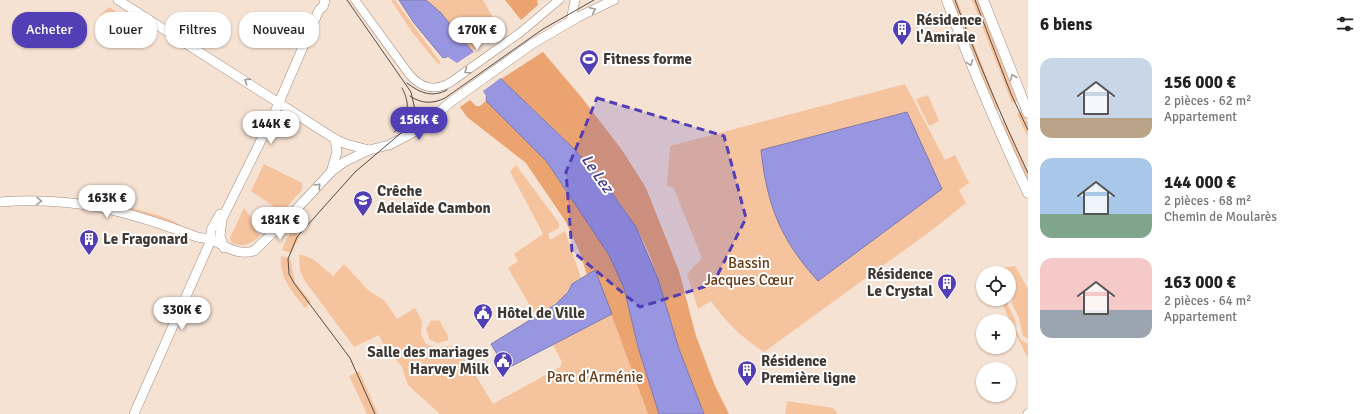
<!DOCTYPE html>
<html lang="fr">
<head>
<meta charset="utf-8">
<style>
	:root { --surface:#fff; --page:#f2f2f2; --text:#222; --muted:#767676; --accent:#523eb5 }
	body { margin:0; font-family:Signika,sans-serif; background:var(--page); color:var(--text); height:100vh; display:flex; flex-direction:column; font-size:15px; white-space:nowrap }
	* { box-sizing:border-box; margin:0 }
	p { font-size:13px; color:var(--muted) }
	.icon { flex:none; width:22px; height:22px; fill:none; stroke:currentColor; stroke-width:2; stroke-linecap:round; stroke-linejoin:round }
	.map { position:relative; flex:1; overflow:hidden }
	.drawer { display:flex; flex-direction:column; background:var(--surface); width:340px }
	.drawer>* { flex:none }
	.hud { position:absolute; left:12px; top:12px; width:380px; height:36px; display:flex; gap:8px }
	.tools { position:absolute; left:976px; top:266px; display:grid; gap:8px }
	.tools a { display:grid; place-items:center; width:40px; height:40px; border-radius:50%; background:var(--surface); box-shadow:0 1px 3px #0004; font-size:20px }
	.price { position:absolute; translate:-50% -34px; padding:0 9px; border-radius:14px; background:#fff; color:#222; font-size:13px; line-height:26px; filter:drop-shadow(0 1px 2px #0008) }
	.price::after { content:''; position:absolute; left:50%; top:24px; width:12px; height:9px; margin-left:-6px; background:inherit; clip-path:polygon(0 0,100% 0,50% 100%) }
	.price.selected { background:var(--accent); color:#fff }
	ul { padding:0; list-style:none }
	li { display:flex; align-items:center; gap:12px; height:100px; padding:0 12px }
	li span { display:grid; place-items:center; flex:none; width:112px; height:80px; border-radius:12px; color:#555 }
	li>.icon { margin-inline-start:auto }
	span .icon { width:48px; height:48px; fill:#fffc; stroke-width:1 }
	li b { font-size:17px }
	h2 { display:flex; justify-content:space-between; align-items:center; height:48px; padding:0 12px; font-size:17px }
	.pill { padding:0 14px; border-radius:16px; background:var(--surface); box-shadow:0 1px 3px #0004; font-size:14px; line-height:36px }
	.pill.selected { background:var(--accent); color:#fff }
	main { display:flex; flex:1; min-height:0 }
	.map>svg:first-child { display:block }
	.green { fill:#f6c39f; fill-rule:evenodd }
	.forest { fill:#eba370 }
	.water { fill:#9896e0; stroke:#7e7aac }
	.pier { fill:#f6e2d3 }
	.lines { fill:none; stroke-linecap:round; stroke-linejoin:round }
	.tertiary-casing { stroke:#a08d80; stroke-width:9 }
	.secondary-casing { stroke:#a08d80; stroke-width:10 }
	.primary-casing { stroke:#a08d80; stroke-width:11 }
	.tertiary { stroke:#fff; stroke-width:8 }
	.secondary { stroke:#fff; stroke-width:9 }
	.primary { stroke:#fff; stroke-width:10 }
	.tram { stroke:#554c46; stroke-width:1 }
	.oneway { stroke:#a09c99 }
	.marked { fill:#523eb5; fill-opacity:0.2; stroke:#523eb5; stroke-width:3; stroke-dasharray:8 5; stroke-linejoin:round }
	.labels { text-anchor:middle; stroke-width:4; stroke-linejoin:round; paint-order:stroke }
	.poi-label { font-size:15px; font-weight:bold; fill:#403833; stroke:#fff; text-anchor:start }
	.park-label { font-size:15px; fill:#683913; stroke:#fff }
	.water-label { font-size:16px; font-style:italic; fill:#43378e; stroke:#fff }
</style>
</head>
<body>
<main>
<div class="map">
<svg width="1028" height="414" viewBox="0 0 1028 414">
	<rect width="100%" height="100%" fill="#f6e2d3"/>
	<g class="green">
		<path d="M391,0H395L440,62L439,65L412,32Z"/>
		<path d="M426,0H483L500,30L472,51L441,13Z"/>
		<path d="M950,0H957L999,109L993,111Z"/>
		<path d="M972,0H978L1017,101L1012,103Z"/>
		<path d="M109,7L115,11L114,18L116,23L113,27L100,15Z"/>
		<path d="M905,84L945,160L955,155L969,183L959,190L966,203L932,230L764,352C742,338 726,322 711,301L698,309L687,274L702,258L674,189L672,187L667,186L670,146ZM772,206L818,280L789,243Z"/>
		<path d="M928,95L939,121L929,126L916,99Z"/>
		<path d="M1022,111L1028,123V137L1017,114Z"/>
		<path d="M1004,120L1028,172V185L998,122Z"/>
		<path d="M264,164L302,183V190L282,212L251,191Z"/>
		<path d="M516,165L559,223V228L548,234L550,240L565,231L581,278L572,284L562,299L536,316L508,268L518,261L514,254L543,234L510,171Z"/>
		<path d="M47,196L92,200L90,201L60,198L0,199V197Z"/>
		<path d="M105,202C122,206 173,216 184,228Z"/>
		<path d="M244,208L256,224L255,230L260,236C251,244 243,248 232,243L230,238Z"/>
		<path d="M293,230L300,236L291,253L282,250L286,240Z"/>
		<path d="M299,254L313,259L333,276L344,264L369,291L384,300L397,319L415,308L422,321L421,334L426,344C439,351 447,343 459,348L493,404L560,367L562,362L553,345L612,314L648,414H440L408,385L402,367L383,344L379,335L354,347L305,281L300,271Z"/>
		<path d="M281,256L290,258L295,282L311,302L305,308C292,291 279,278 281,256Z"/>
		<path d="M1015,266L1028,289V339L1023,336L1019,318L1012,304L1013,293L1009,291V273H998L999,268Z"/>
		<path d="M1001,299H1008V305L1015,319L1016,329L1021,340L1028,344V358L1011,325Z"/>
		<path d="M439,320L448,336V340L438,343L430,340L426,329L431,321Z"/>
		<path d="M359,371L378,414H367L349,376Z"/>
		<path d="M787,401L833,408L838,414H785Z"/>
	</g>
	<g class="forest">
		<path d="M505,0H537L538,5L521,20Z"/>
		<path d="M543,52L582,98L622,150L646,188L679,271L696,336L715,386L729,414H704C696,392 686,371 679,349C665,308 658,264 635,226C601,169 549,125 501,79Z"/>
		<path d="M470,100L476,106H480L486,101L547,162L609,255L624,288L638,347L659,414H648L595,270L587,275L580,253L566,222L526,163L467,117L460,107Z"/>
	</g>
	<g class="water">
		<path d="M399,0H426L441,13L472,51L570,145L602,179L636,227L658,279L679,349L704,414H659L638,347L624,288L609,255L547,162L486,101V96L448,57L443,58L414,23Z"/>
		<path d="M907,112L942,189L818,281C780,239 767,205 761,150Z"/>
		<path d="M595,270L612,314L506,369L491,344L556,304L568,292L572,284Z"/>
	</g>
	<path class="pier" d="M475,51L502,77L483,91L486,96L485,102L482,93L473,89L454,70L451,61L442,59L448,57L457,63Z"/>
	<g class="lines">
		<defs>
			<g id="tertiary">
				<path d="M355,0L409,74C421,88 434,92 451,82L521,32L559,0"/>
				<path d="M1027,414L1028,413"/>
			</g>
			<g id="secondary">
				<path d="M118,0L335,139L346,144L369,150"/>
				<path d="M571,21L575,0"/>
				<path d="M331,172L337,152L335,139"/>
				<path d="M0,202C74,196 128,211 197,237C201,238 207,238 211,240C227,246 236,256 254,251L290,216L331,172L344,162L369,150L389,145L416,131L452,101L532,44L578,17L614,0"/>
				<path d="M224,248L220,236L222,219L274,114L319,10L323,7L325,0"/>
				<path d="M134,414L211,240V230L220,214"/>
			</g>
			<g id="primary">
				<path d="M947,0C971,66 998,129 1028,193"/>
				<path d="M983,0L1028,113"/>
			</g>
		</defs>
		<use href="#tertiary" class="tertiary-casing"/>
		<use href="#secondary" class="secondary-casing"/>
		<use href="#primary" class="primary-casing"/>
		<use href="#tertiary" class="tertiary"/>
		<use href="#secondary" class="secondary"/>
		<use href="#primary" class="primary"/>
		<g class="tram">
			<path d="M347,0L411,92L415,110L411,122L407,128L355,172L297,237L288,259L289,274L294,283L350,358L375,414"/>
			<path d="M955,0C977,59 1001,116 1028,173"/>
			<path d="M975,0L1011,94L1028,130"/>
			<path d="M407,83C420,93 432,98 447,90"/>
			<path d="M410,96C421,104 433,104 445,98L543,29L594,0"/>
			<path d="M394,132C409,120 411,104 402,88"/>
		</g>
	</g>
	<defs><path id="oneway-chevron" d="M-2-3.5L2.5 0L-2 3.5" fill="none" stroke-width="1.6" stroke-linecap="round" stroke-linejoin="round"/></defs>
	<g class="oneway">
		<use href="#oneway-chevron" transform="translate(593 10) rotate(-25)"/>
		<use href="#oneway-chevron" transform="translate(970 63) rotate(69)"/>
		<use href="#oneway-chevron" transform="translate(467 71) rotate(145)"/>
		<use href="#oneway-chevron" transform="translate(1013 77) rotate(-113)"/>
		<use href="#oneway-chevron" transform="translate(247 81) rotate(-147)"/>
		<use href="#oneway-chevron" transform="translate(318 186) rotate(-47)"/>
		<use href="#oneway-chevron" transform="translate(39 201) rotate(2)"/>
	</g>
	<path class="marked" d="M597,98L724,136L746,218L713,284L640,307L572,251L566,172Z"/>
	<defs>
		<symbol id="building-pin" viewBox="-11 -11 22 30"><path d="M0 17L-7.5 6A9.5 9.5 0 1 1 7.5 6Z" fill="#523eb5" stroke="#fff"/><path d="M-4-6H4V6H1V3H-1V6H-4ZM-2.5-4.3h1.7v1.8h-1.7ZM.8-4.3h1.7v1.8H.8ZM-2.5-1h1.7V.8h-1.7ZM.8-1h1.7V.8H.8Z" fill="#fff"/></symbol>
		<symbol id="stadium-pin" viewBox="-11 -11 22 30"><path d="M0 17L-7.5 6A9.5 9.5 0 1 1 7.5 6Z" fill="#523eb5" stroke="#fff"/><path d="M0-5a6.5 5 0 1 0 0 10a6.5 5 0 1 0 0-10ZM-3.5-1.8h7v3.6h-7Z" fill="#fff"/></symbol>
		<symbol id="school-pin" viewBox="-11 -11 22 30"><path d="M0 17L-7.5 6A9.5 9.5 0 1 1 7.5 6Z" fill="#523eb5" stroke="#fff"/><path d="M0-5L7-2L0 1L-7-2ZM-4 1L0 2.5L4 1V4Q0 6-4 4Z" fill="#fff"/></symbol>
		<symbol id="civic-pin" viewBox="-11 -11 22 30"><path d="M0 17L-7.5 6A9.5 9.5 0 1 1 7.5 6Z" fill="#523eb5" stroke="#fff"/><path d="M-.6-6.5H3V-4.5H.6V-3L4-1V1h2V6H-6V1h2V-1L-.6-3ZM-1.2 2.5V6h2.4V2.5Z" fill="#fff"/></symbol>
	</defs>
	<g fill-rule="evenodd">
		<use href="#building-pin" x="891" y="18" width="22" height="30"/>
		<use href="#stadium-pin" x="578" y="48" width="22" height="30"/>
		<use href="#school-pin" x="352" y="189" width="22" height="30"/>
		<use href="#building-pin" x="78" y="228" width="22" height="30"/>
		<use href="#building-pin" x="936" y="272" width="22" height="30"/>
		<use href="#civic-pin" x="472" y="302" width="22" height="30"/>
		<use href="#civic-pin" x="492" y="350" width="22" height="30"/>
		<use href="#building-pin" x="736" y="359" width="22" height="30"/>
	</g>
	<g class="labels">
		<g class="poi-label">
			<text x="916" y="25">Résidence<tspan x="916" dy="17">l'Amirale</tspan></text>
			<text x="603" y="64">Fitness forme</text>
			<text x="377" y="196">Crêche<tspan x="377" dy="17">Adelaïde Cambon</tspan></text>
			<text x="103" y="244">Le Fragonard</text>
			<text x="933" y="279" text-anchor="end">Résidence<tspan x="933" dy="17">Le Crystal</tspan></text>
			<text x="497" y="318">Hôtel de Ville</text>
			<text x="489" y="357" text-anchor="end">Salle des mariages<tspan x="489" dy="17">Harvey Milk</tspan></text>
			<text x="761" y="366">Résidence<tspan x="761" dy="17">Première ligne</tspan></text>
		</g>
		<g class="park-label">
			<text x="749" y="268">Bassin<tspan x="749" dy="17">Jacques Cœur</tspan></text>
			<text x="595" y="382">Parc d'Arménie</text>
		</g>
		<g class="water-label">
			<text transform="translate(598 173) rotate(55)" y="6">Le Lez</text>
		</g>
	</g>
</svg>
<div class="tools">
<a><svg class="icon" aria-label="locate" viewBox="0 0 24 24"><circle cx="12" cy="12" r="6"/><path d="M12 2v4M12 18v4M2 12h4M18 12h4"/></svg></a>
<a>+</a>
<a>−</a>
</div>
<b class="price" style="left:477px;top:51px">170K €</b>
<b class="price selected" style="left:419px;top:141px">156K €</b>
<b class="price" style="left:271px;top:145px">144K €</b>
<b class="price" style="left:107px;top:219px">163K €</b>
<b class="price" style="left:280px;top:241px">181K €</b>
<b class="price" style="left:182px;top:331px">330K €</b>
<div class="hud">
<a class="pill selected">Acheter</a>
<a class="pill">Louer</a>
<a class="pill">Filtres</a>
<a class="pill">Nouveau</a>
</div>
</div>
<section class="drawer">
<h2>6 biens<svg class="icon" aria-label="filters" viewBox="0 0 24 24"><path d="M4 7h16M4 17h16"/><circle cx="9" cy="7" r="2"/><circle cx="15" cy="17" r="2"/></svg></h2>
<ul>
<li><span style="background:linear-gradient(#c9d6e8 75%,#b9a48a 0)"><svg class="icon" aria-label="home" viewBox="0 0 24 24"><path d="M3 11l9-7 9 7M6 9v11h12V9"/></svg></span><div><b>156 000 €</b><p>2 pièces · 62 m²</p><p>Appartement</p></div></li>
<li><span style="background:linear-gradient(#a9c7e8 70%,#7fa58c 0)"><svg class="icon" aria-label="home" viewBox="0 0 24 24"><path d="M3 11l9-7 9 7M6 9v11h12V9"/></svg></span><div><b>144 000 €</b><p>2 pièces · 68 m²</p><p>Chemin de Moularès</p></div></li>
<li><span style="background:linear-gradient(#f6c9c9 65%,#9aa5b1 0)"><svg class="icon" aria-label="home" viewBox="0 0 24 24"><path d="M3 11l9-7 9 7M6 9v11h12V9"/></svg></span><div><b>163 000 €</b><p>2 pièces · 64 m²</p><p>Appartement</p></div></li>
</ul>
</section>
</main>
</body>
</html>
